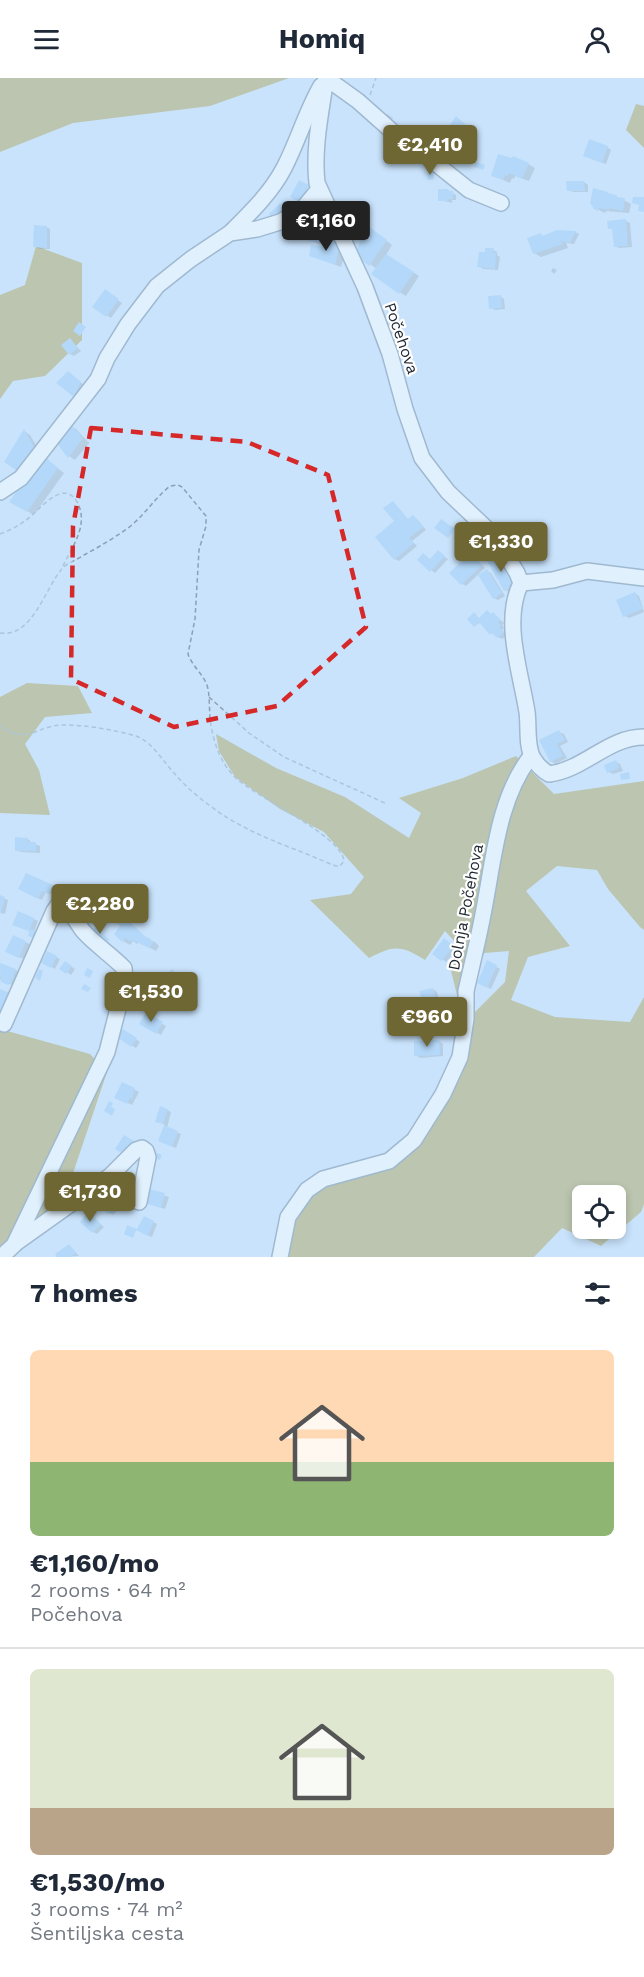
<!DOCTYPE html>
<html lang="en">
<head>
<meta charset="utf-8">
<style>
	:root { --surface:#fff; --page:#f2f2f3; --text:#1f2937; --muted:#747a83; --line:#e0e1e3; --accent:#6e6734 }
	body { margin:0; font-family:"Work Sans",sans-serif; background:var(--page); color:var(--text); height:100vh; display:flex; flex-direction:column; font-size:22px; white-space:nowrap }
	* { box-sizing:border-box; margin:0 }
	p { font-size:20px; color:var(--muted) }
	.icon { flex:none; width:33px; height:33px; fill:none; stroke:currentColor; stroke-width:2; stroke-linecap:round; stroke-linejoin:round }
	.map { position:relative; height:1179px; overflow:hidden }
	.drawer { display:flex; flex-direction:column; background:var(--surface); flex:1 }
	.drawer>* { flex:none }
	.buttons { position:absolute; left:572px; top:1107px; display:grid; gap:12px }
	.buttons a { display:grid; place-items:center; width:54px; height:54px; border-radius:9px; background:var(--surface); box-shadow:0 3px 9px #0003; font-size:30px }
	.price { position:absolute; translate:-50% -51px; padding:0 14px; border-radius:6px; background:var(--accent); color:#fff; font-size:20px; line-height:39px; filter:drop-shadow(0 2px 3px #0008) }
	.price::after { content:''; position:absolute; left:50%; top:36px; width:18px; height:14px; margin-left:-9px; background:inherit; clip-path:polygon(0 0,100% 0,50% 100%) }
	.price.active { background:#222; color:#fff }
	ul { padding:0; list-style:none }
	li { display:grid; align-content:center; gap:12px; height:318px; padding:0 30px }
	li+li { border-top:2px solid var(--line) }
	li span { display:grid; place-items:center; height:186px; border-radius:9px; color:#555 }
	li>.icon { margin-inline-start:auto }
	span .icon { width:108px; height:108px; fill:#fffc; stroke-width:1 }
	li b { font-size:26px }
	h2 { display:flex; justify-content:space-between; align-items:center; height:72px; padding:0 30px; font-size:26px }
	header { display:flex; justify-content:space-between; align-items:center; height:78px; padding:0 30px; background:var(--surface); font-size:27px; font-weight:700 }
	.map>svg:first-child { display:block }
	.forest { fill:#aba153; fill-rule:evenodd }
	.shadow { fill:#0003 }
	.building { fill:#9bcbf7 }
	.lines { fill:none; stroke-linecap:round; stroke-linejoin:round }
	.minor-casing { stroke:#6c859b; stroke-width:18 }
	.path { stroke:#8ba0b3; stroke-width:1.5; stroke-dasharray:4.5 3; stroke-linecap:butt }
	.minor { stroke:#fff; stroke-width:15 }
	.marked { fill:none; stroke:#d62828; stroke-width:4.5; stroke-dasharray:12 8; stroke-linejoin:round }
	.labels { text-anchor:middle; stroke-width:4.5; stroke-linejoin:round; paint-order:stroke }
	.street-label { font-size:16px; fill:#202a33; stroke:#fff }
</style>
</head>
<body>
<header><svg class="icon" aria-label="menu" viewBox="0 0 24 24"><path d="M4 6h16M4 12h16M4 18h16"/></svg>Homiq<svg class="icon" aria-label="person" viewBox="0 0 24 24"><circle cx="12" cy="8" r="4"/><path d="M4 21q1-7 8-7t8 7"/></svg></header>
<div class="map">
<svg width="644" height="1179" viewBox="0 0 644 1179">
	<rect width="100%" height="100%" fill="#c9e3fc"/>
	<g class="forest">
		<path d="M0,0H289L210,28L73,45L0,74Z"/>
		<path d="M636,26L644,28V70L626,52Z"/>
		<path d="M36,168L82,185V262L45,298L13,303L0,321V217L25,207Z"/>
		<path d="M27,605L78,608L92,635L45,639L25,666L39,692L50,737L0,735V619Z"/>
		<path d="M216,656L276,690L345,719L409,760L421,735L399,720L463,700L516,678L554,716L644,703V852L640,849L608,811L597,792L557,788L526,813L570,868L528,879L511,922L555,939L630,944L644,919V1126L641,1134L601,1168L562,1150L534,1179H284L290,1140L309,1114L416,1063L468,941L505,904L509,873L484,875L457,917L451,893L458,867L445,853L425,882C401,867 394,867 369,880L310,822L351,816L364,799L324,754L280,731L235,699L219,673ZM582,1118H615V1150H582Z"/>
		<path d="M0,951L90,976L107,994L62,1128L12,1179H0Z"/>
	</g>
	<g class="shadow">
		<path d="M387,36L393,40L391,43L385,39Z"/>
		<path d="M460,42L471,52L469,57L452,47Z"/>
		<path d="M607,69L611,72L606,86L589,80Z"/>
		<path d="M528,86L535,90L529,103L515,98L514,101L512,100L510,105L492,97Z"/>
		<path d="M584,104L588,107V114H573L568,112Z"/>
		<path d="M448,112L456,117V122H452V125L440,122Z"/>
		<path d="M616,118L631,126L629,135L606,133L605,135L595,130Z"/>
		<path d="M319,126L325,130L323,140L332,145L325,167L307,161Z"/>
		<path d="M626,143L630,145L632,169L619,170L615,168L614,153L610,150Z"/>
		<path d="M46,149L50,151V171H39L35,168Z"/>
		<path d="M375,154L392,167L386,177L419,198L406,218L399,214L377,191L356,176Z"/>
		<path d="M575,154L579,156L574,166L566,165L568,170L541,179L534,175L541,157L545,159Z"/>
		<path d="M329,168L346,172L341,189L311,177L328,171Z"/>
		<path d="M493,172L497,174V177L500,179L498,192L483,191L479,188L486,176Z"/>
		<path d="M553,190L557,192L554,196L551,193Z"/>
		<path d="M109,216L122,225L111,240L94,229Z"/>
		<path d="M500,218L504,221L505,231L495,232L491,230Z"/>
		<path d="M70,261L81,273L74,278L70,276Z"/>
		<path d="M73,298L84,307L79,320L58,304Z"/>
		<path d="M70,348L76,351L89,365L75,382L69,378Z"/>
		<path d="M24,353L30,357L43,379L64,395L34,437L11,424L29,399Z"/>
		<path d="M393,425L409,442L413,439L417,441L426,452L412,463L417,468L399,483L395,481L396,443Z"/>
		<path d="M442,477L448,481L435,495L419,482L431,483Z"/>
		<path d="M474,479L485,490L466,508L462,506Z"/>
		<path d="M497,479L501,481L518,509L510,514L505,512Z"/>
		<path d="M487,493L491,495L505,518L498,522L494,520Z"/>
		<path d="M635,515L639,518L644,534L629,540L625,538Z"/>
		<path d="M492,537L497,539L504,545L502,547L504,550L502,552L507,557L502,561L491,555L481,544L475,548L480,541Z"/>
		<path d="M559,654L564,656L568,664L560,668L567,680L555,686L551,683Z"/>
		<path d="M616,684L620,686L623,693L613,696L609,694Z"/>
		<path d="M28,761L32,765L40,768V775L21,774L16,772Z"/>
		<path d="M27,797L56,811L61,809L64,818L58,819L56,811L53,817L46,814L42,822L24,813Z"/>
		<path d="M94,817L109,830L106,833L113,839L101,852L97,849Z"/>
		<path d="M0,819L8,822L5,836L0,835Z"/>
		<path d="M121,838L148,861L155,864L159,868L156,873L139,864L137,866L133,863L130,867L123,863Z"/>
		<path d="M34,841L38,843L34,854L18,849Z"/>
		<path d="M13,859L30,866L24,881L11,876Z"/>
		<path d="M448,864L457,871L446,884L434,875Z"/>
		<path d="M48,875L60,881L55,891L43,884Z"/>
		<path d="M488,884L500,891L491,911L479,905Z"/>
		<path d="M1,887L20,894L15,907L7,906L0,901Z"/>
		<path d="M69,887L75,891L71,897L61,890Z"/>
		<path d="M172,893L189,910L179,919L175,916Z"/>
		<path d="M433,911L437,914L441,930L431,932L427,930Z"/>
		<path d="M146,936L166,948L161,957L141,945Z"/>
		<path d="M124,953L140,964L136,970L119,959Z"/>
		<path d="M439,963L443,966V978L420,980L416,977Z"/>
		<path d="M123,1006L139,1014L132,1027L116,1019Z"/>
		<path d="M167,1032L171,1034L167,1050L181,1056L176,1070L160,1063L165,1047L161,1045Z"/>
		<path d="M150,1113L169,1119L165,1131L147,1125Z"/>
		<path d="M111,1117L122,1127L113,1137L109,1135Z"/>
		<path d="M92,1139L104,1149L97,1156L93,1154Z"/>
		<path d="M153,1144L157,1146L152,1159L142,1155Z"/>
		<path d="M69,1167L79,1178L59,1179Z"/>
	</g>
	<g class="building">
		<path d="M456,38L468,49L464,56L450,47Z"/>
		<path d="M589,61L608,68L602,85L583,78Z"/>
		<path d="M498,76L512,80L513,78L529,85L522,101L509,95L507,98L505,97L503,102L491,98Z"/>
		<path d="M476,84L485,87L483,92L474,89Z"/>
		<path d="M433,94L434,101L428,102L427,95Z"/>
		<path d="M299,102L309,107L300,125L290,119Z"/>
		<path d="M566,103H584L585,113H567Z"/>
		<path d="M593,110L608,114V115L617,117L616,119L625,120L623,133L609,130V132L599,130L598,133L594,131L590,125Z"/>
		<path d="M438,111H448V113H453V121H448V123H438Z"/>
		<path d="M633,119H644V134L638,133L639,127L632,125Z"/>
		<path d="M284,122L291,129L274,143L269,136Z"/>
		<path d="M312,122L319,125L317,136L326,140L319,165L306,162L308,145L306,136Z"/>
		<path d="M626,141L628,168L614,169L612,151H608L607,143Z"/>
		<path d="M34,147L47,148V170L33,169Z"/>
		<path d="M368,148L387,162L369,188L354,176Z"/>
		<path d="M557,152L576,153L570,165L561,163L563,166L533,176L527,160L541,155L542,158Z"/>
		<path d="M329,160L340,166L335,187L309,178L311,167L326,169Z"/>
		<path d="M485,170H494L493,175H496L495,191L477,189L479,174H485Z"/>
		<path d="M386,176L414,194L399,216L371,196Z"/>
		<path d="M105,211L119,221L106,239L92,229Z"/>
		<path d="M501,217L502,230L489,231L488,218Z"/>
		<path d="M79,244L86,249L80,258L73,253Z"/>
		<path d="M70,260L78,270L69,277L61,267Z"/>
		<path d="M68,293L81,304L74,319L56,305Z"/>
		<path d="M70,346L83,360L68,380L53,360Z"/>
		<path d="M24,351L35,371L20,395L4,384Z"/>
		<path d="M43,377L58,390L27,434L9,424Z"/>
		<path d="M393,423L408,441L413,437L423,449L409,460L414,465L394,482L375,459L394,443L383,430Z"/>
		<path d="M441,441L455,451L448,460L434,450Z"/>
		<path d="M438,472L445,478L430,494L417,482L423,475L430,481Z"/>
		<path d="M470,475L482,487L461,507L449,495Z"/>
		<path d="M497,477L515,507L504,513L487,483Z"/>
		<path d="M487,491L502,515L493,521L478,497Z"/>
		<path d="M635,514L643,531L623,539L616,522Z"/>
		<path d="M487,532L491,536L493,534L501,542L498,544L501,547L499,549L504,554L497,560L492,555L490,557L479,544L474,549L467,541L474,534L479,540Z"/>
		<path d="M559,652L565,662L557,666L563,678L550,684L539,662Z"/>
		<path d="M616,682L619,690L607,695L604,687Z"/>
		<path d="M629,694L630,701L621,702L620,696Z"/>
		<path d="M15,759L28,760V764H36V773H15Z"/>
		<path d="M26,795L53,807L49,816L42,813L38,821L18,811Z"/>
		<path d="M61,808L64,819L57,821L54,810Z"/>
		<path d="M93,815L106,827L103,830L110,836L97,850L85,840L93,831L85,824Z"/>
		<path d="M0,817L5,819L1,835H0Z"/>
		<path d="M18,833L34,840L30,851L39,854L36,861L28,858L29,853L12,847Z"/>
		<path d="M121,836L147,860L148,859L153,864L149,870L132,862L130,864L126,860L122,864L114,856L120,848L115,842Z"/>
		<path d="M95,849L110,862L104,865L91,854Z"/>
		<path d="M13,857L26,863L19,880L5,874Z"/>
		<path d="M444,860L454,868L441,883L432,876Z"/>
		<path d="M47,873L57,878L51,890L41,885Z"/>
		<path d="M487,882L497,887L487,910L477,905Z"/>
		<path d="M65,883L72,888L66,896L59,891Z"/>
		<path d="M0,885L16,891L11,906L9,905L8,907L1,904Z"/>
		<path d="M87,890L93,893L90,900L84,897Z"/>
		<path d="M39,891L43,893L40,903L35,900Z"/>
		<path d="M172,891L186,907L174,918L160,901Z"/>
		<path d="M84,906L91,910L88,914L81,911Z"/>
		<path d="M433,910L437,928L425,931L419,913Z"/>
		<path d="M0,911L10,915L3,934L0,933Z"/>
		<path d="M179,921L184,928L177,934L171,927Z"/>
		<path d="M146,934L163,944L156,956L139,946Z"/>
		<path d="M123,951L137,960L131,969L117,959Z"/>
		<path d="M439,962L440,977L414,978V963Z"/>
		<path d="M122,1004L135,1010L132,1021L130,1020L127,1026L114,1020Z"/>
		<path d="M109,1023L113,1025L111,1029L115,1031L112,1038L104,1033Z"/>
		<path d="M160,1028L168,1031L163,1046L155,1044Z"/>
		<path d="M164,1047L178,1053L172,1069L158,1063Z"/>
		<path d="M124,1057L137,1065L128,1079L115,1071Z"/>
		<path d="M156,1075L162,1077L160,1082L154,1080Z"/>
		<path d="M132,1095L141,1098L136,1108L128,1105Z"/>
		<path d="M149,1111L165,1115L161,1130L145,1125Z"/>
		<path d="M107,1113L119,1124L108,1136L96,1124Z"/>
		<path d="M126,1116L135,1118L133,1126L124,1124Z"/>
		<path d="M88,1134L101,1146L92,1155L80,1144Z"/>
		<path d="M144,1138L154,1143L148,1158L136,1152L133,1160L124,1156L127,1147L137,1151Z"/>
		<path d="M69,1166L76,1175L70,1179H57L55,1176Z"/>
	</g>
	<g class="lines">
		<defs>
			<g id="minor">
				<path d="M326,0C321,34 313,71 317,105L365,209L390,276L405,331L422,380L448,414L488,452L503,471L517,495L521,505C502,543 521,595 527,634C529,648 526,668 533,680C537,687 542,692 549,696C584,692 608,659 644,659"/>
				<path d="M326,0L358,23L394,55L424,76L469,112L501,125"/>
				<path d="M230,155C250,135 271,115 284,90C298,63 306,34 321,8"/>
				<path d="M0,414L21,400L98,301L107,280L128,246L157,208L191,181L230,155L257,151L280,144L301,133L319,111"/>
				<path d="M521,505L553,502L587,493L644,500"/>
				<path d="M16,1165L110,1098L136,1072L142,1070L146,1073L148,1079L139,1124"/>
				<path d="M1,1179L14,1167L107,974L125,903L124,890C111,877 96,867 84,854C76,845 71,829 59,826L54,833L4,946"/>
				<path d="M280,1179L288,1139L307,1112L323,1101L389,1083L414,1062L443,1016L460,979L466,941V913C472,886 479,859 484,831C494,780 498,721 531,678"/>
			</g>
		</defs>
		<use href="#minor" class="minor-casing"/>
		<g class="path">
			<path d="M370,17L376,0"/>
			<path d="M0,456C9,453 17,448 25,443C38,434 63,399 77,424C90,447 71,470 62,490"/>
			<path d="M0,555C32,560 45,511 61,492C66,485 77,482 84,477C99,469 114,460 128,450C144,438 154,421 170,408L178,407L182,409L206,438V448L199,472L195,541L188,576C192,588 203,596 207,607C210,617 209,628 210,639C212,661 220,686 237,701C258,720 342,758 344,783L340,788H336C322,783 308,776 294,771C263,759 235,747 209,727C197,718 185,708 175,696C164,685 152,663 136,658C114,652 88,647 64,647C39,646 25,669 0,647"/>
			<path d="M209,619L249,655L284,679L387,726"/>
		</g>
		<use href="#minor" class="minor"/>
	</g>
	<path d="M0 0H644V1179H0ZM91,350L247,364L328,397L366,549L277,628L174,649L71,601L73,448Z" fill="#c9e3fc" fill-opacity=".55" fill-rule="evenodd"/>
	<path class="marked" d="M91,350L247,364L328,397L366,549L277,628L174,649L71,601L73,448Z"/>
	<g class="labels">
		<g class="street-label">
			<text transform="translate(402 260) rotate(71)" y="6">Počehova</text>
			<text transform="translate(465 829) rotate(-79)" y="6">Dolnja Počehova</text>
		</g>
	</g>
</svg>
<div class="buttons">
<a><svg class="icon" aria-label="locate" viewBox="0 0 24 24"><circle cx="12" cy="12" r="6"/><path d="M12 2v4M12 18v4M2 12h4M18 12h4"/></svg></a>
</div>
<b class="price" style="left:430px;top:98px">€2,410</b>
<b class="price active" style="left:326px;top:174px">€1,160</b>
<b class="price" style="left:501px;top:495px">€1,330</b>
<b class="price" style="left:100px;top:857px">€2,280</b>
<b class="price" style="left:151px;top:945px">€1,530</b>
<b class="price" style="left:427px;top:970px">€960</b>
<b class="price" style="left:90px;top:1145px">€1,730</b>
</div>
<section class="drawer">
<h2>7 homes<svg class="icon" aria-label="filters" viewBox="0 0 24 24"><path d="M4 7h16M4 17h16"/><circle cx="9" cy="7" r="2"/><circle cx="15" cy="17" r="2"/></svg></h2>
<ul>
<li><span style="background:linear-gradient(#ffd9b3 60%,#8fb573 0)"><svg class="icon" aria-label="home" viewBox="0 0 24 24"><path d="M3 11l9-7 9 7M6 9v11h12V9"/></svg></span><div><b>€1,160/mo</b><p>2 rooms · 64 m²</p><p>Počehova</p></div></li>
<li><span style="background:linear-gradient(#dfe7d0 75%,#b9a48a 0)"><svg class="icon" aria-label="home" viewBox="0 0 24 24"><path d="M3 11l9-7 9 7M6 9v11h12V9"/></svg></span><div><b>€1,530/mo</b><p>3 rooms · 74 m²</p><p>Šentiljska cesta</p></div></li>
</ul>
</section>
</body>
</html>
